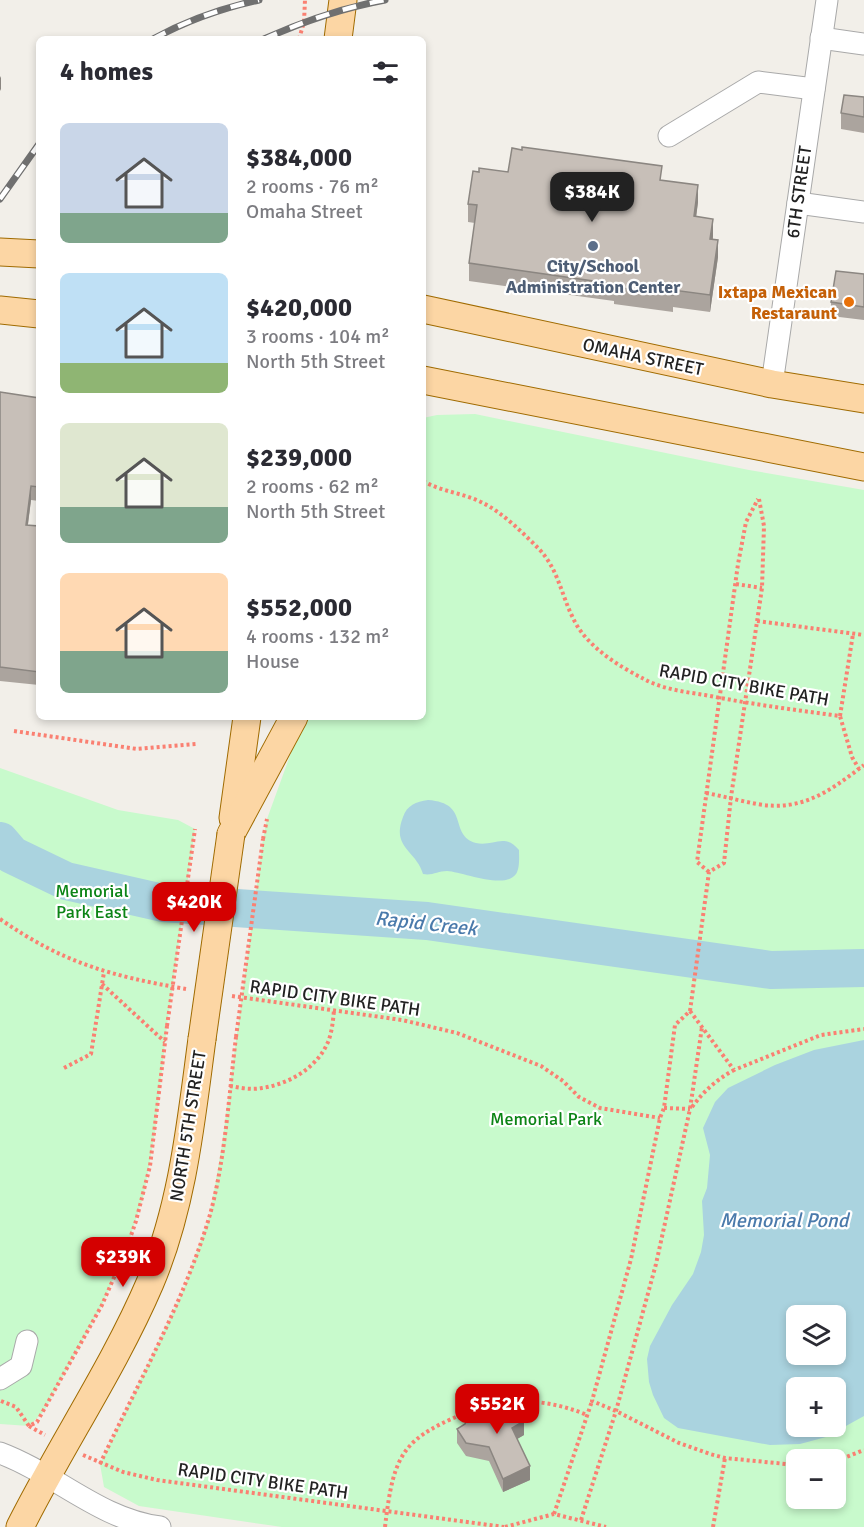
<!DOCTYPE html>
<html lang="en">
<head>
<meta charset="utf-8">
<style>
	:root { --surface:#fff; --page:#f7f7f7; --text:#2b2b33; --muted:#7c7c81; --accent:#d40000 }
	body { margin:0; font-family:Signika,sans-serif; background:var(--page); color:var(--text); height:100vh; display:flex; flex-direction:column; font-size:22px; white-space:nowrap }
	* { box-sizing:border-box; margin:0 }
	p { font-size:20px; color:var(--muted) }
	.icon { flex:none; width:33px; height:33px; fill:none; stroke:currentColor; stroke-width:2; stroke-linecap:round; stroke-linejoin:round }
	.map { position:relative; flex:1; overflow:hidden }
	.details { position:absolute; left:36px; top:36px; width:390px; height:684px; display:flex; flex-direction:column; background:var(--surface); border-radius:9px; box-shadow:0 3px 9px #0003 }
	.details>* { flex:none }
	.fabs { position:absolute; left:786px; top:1305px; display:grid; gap:12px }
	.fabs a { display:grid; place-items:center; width:60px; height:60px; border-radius:9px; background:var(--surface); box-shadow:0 3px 9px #0003; font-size:30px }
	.price { position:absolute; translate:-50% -51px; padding:0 14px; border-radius:12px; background:var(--accent); color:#fff; font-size:20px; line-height:39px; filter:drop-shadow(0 2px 3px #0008) }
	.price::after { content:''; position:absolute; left:50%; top:36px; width:18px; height:14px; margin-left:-9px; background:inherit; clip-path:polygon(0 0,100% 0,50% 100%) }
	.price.on { background:#222; color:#fff }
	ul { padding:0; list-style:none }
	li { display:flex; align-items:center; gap:18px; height:150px; padding:0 24px }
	li span { display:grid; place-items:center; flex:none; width:168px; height:120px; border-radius:9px; color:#555 }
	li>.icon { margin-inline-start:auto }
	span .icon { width:72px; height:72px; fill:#fffc; stroke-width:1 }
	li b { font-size:26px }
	h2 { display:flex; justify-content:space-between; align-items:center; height:72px; padding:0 24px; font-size:26px }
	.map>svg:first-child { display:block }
	.park { fill:#c8facc; fill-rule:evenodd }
	.water { fill:#aad3df; fill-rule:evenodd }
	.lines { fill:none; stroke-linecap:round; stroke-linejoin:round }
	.river { stroke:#aad3df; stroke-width:38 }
	.minor-casing { stroke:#a9a9a9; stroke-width:23 }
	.major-casing { stroke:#a06b00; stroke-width:29 }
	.path { stroke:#fa8072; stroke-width:4; stroke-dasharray:3 3; stroke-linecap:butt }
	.minor { stroke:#fff; stroke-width:21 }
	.major { stroke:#fcd6a4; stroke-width:27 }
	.rail-casing { stroke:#707070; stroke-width:7 }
	.rail { stroke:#fff; stroke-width:4.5; stroke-dasharray:14; stroke-linecap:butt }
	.major-bridge-casing { stroke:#a06b00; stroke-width:29; stroke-linecap:butt }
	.path-bridge { stroke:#fa8072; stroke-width:4; stroke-dasharray:3 3; stroke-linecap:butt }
	.major-bridge { stroke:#fcd6a4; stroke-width:27 }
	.wall { fill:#aba49e }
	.shaded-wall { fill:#8b8681 }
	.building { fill:#c7bfb8; stroke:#8b8681; stroke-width:1.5 }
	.service-dot { fill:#5c6f8a; stroke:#fff; stroke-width:2 }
	.food-dot { fill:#e8710a; stroke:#fff; stroke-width:2 }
	.labels { text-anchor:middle; stroke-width:4.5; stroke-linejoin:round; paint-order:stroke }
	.street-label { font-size:18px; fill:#222; stroke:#fff }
	.service-label { font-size:18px; font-weight:bold; fill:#4e5e75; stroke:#fff }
	.food-label { font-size:18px; font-weight:bold; fill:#c56008; stroke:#fff; text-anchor:end }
	.park-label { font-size:18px; fill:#0c8416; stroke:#fff }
	.water-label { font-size:20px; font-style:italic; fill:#4a7aab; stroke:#fff }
</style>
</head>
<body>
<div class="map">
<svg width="864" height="1527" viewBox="0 0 864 1527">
	<rect width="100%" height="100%" fill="#f2efe9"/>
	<g class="park">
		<path d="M475,414L749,470L864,490V1527H282L139,1506L104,1487L100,1464L183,1291L210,1215L222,1145L263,839L267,819L304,717H423V418L437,415ZM796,1316H836V1354H796ZM796,1388H836V1426H796ZM796,1460H836V1498H796Z"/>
		<path d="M0,768L118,810L178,820L195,829L167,1026L155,1132L144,1194L126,1250L102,1305L44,1411L29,1426L0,1424Z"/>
	</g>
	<g class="water">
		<path d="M428,800C471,803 448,835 476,843C493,847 504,832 519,850C519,857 520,868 516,874C505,890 463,872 447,871C438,871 432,876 423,874C416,850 391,848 403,817C407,805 416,802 428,800Z"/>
		<path d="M864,1040V1416L826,1437L800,1444L770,1445L678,1428L664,1418L653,1395L649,1382L647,1359L650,1346L672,1305L693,1274L701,1252L704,1235L702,1201L707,1188L710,1155L703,1128L715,1102L728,1088L775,1065L814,1050ZM796,1316H836V1354H796ZM796,1388H836V1426H796Z"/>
	</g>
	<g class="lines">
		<path class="river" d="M0,841L12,855L66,881L163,903L427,921L771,970L864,968"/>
		<defs>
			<g id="minor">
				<path d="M821,38L864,44"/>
				<path d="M669,136L758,82L814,89"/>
				<path d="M798,203L864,212"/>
				<path d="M772,384L827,0"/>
				<path d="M0,1379L21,1366L27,1341"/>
				<path d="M0,1453C56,1474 99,1519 160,1527"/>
			</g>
			<g id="major">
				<path d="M338,39L343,0"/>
				<path d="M0,252L39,254"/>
				<path d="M423,309L772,384L864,399"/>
				<path d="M0,310L39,314"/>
				<path d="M423,380L864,467"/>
				<path d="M233,818L247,717"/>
				<path d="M231,834L294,717"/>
				<path d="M20,1527C61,1445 114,1367 150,1283C183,1205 191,1121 202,1039"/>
			</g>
		</defs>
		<use href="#minor" class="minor-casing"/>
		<use href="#major" class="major-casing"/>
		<g class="path">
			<path d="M299,39L304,22L305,0"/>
			<path d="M423,481C442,492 464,493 483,503C503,513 523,533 539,549C558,569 561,594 573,618C585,645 618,666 644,679C662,689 685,692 705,695C750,704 795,710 840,716L852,757L859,769"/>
			<path d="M759,499L764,526L762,588L731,797L724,863L709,872L690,1011L675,1025L664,1108L660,1118L631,1259L592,1401L616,1411L679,1443L710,1454L725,1458L796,1465"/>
			<path d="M736,584L762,588"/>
			<path d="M757,621L864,635"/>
			<path d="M840,716L853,634"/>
			<path d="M14,731L137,749L196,744"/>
			<path d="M706,793C723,796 740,801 757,804C802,812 830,791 864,765"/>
			<path d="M263,839L267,819"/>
			<path d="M709,872L697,862L738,564L746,522L758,499"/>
			<path d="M0,919C63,963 111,976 186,989"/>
			<path d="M102,984L165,1042"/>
			<path d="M232,996L402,1020L457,1033L541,1066L563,1081L579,1097L600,1108L660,1118"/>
			<path d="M690,1011L734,1070L821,1035L864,1029"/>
			<path d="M64,1068L91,1054L104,972"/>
			<path d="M230,1086C240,1088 252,1090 262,1088C289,1084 317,1068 328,1042C332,1032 333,1021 334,1010"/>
			<path d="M692,1107C704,1091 716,1080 734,1070"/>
			<path d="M664,1108L690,1109"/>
			<path d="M1,1401L16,1407L29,1426L37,1422L102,1305L126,1250L136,1221L150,1166L167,1026"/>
			<path d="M488,1406C521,1397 556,1402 587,1415"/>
			<path d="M29,1426L45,1435"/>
			<path d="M83,1455L123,1472L157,1480L504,1527"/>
			<path d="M836,1461L864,1450"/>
			<path d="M100,1464C138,1383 183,1304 209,1218C225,1163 229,1094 236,1037"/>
			<path d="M554,1514L592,1401"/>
			<path d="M581,1520L616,1411L656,1264L690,1109L702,1027"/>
			<path d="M385,1527C394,1450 403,1438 475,1409"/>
			<path d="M505,1527L554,1514L606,1527"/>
			<path d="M713,1527L725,1458"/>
		</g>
		<use href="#minor" class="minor"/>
		<use href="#major" class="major"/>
		<defs>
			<g id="rail">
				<path d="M153,39C186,21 222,8 259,0"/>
				<path d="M264,39C304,21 342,8 385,0"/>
				<path d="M0,199L39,144"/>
			</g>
		</defs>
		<use href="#rail" class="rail-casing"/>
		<use href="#rail" class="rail"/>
		<defs>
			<path id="major-bridge" d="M202,1039L231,834"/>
		</defs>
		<use href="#major-bridge" class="major-bridge-casing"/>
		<g class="path-bridge">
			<path d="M167,1026L195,829"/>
			<path d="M236,1037L263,839"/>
		</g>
		<use href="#major-bridge" class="major-bridge"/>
	</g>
	<g class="wall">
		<path d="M864,97V133L841,129V113Z"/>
		<path d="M508,172L662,180L698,202L696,216L713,236V239L718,257L710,312L673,307V312L614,304V301L469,281V263L475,223L468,222V204Z"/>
		<path d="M864,274V320L831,316V302Z"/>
		<path d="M0,392L39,398V501L31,500L28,525L39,526V685L0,681Z"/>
		<path d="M465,1424L524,1435L517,1439L530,1480L503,1492L489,1461L466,1456L457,1443V1429Z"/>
	</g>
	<g class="shaded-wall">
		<path d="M1,76V89L0,91V78Z"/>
		<path d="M698,185V202L694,234V216Z"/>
		<path d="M713,219V236L710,256V239Z"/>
		<path d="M718,240V257L710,312V295Z"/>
		<path d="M31,486V500L26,538V525Z"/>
		<path d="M524,1421V1435L512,1442V1428Z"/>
		<path d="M530,1466V1480L503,1492V1479Z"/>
	</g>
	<g class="building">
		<path d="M844,95L864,97V117L841,113Z"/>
		<path d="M522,147L662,166L660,180L698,185L694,216L713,219L710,239L718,240L710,295L673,290V295L614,287V284L469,263L477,205L468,204L473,171L479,172V168L508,172L512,148L522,150Z"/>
		<path d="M836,271L864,274V307L831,302Z"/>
		<path d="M0,392L39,398V487L31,486L26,525L39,526V672L0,667Z"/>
		<path d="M517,1401L524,1421L512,1428L530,1466L503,1479L489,1447L466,1443L457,1429L465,1424L472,1407L481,1403L499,1407Z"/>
	</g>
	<circle class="service-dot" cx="593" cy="246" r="6"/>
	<circle class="food-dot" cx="849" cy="302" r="6"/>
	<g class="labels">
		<g class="street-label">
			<text transform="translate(799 192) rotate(-82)" y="6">6TH STREET</text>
			<text transform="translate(643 357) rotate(12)" y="6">OMAHA STREET</text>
			<text transform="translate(744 685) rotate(10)" y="6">RAPID CITY BIKE PATH</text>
			<text transform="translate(335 998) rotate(8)" y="6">RAPID CITY BIKE PATH</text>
			<text transform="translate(188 1126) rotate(-81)" y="6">NORTH 5TH STREET</text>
			<text transform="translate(263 1481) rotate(8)" y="6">RAPID CITY BIKE PATH</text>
		</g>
		<g class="service-label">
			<text x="593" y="272">City/School<tspan x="593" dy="21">Administration Center</tspan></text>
		</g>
		<g class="food-label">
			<text x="837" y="298">Ixtapa Mexican<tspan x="837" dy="21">Restaraunt</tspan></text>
		</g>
		<g class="park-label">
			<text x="92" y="897">Memorial<tspan x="92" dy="21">Park East</tspan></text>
			<text x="546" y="1125">Memorial Park</text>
		</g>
		<g class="water-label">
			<text transform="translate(426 923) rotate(6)" y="7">Rapid Creek</text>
			<text x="784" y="1227">Memorial Pond</text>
		</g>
	</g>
</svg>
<div class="fabs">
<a><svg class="icon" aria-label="layers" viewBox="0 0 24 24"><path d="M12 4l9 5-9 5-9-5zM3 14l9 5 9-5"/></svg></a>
<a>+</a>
<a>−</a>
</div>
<b class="price on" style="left:592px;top:223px">$384K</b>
<b class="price" style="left:194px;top:933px">$420K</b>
<b class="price" style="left:123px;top:1288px">$239K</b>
<b class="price" style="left:497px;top:1435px">$552K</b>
<section class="details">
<h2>4 homes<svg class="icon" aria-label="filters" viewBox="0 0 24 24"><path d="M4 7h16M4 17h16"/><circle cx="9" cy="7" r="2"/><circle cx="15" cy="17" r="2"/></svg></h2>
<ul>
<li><span style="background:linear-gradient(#c9d6e8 75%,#7fa58c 0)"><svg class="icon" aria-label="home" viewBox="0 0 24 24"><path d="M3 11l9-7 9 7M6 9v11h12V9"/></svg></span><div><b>$384,000</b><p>2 rooms · 76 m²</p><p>Omaha Street</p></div></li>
<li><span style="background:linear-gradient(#bfe0f5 75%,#8fb573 0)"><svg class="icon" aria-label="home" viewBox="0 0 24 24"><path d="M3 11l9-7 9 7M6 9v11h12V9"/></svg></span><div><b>$420,000</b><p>3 rooms · 104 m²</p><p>North 5th Street</p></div></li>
<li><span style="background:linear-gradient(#dfe7d0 70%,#7fa58c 0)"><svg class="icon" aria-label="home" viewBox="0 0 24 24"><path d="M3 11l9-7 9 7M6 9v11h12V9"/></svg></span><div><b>$239,000</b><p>2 rooms · 62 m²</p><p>North 5th Street</p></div></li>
<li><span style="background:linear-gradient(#ffd9b3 65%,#7fa58c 0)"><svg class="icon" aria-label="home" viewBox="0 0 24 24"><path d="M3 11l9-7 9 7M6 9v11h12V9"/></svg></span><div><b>$552,000</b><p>4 rooms · 132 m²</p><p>House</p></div></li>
</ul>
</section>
</div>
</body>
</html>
